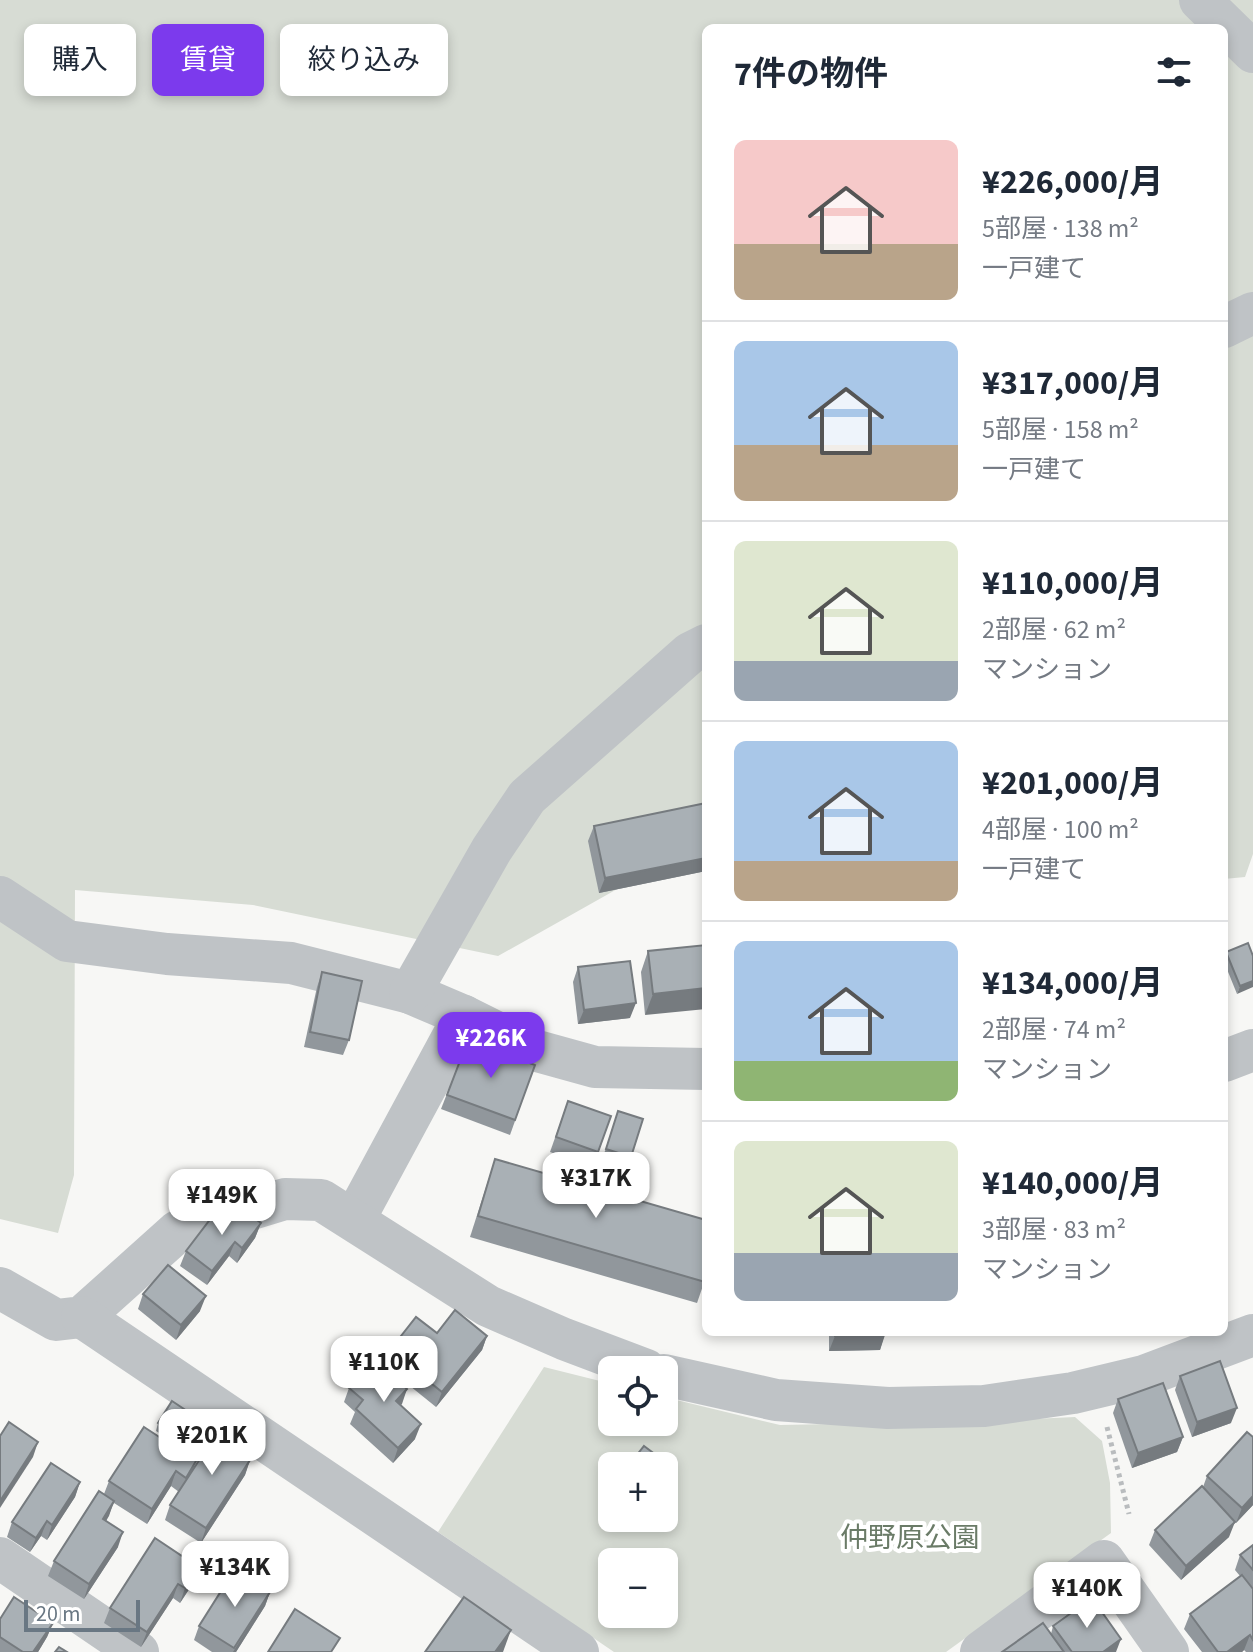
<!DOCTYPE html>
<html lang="ja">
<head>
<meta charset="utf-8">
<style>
	:root { --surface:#fff; --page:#f2f2f3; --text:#1f2937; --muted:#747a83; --line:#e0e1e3; --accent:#7c3aed }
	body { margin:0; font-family:"Source Sans 3","Noto Sans JP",sans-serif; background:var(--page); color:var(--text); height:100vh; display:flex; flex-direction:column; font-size:30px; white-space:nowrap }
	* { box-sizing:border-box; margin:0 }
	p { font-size:26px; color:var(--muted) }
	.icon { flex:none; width:44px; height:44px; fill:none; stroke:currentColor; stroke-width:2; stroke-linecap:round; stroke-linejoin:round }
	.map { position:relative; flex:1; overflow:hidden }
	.side { position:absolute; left:702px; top:24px; width:526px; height:1312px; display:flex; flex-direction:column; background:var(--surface); border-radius:12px; box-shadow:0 4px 12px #0003 }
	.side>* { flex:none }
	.hud { position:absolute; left:24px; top:24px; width:558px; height:72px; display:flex; gap:16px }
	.tools { position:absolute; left:598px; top:1356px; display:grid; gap:16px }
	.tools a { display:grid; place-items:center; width:80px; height:80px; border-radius:12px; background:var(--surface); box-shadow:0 4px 12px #0003; font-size:40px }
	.scale { position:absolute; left:24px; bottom:20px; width:116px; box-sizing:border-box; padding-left:8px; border:4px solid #697783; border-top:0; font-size:22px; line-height:28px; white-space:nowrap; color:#697783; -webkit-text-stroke:6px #fff; paint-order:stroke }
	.price { position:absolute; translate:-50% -68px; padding:0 18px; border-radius:16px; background:#fff; color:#222; font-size:26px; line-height:52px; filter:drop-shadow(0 2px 4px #0008) }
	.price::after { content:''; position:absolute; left:50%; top:48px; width:24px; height:18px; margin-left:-12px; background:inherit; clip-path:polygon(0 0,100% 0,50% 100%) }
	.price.current { background:var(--accent); color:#fff }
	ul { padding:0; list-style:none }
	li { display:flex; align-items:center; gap:24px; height:200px; padding:0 32px }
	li+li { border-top:2px solid var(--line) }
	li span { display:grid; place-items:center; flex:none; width:224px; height:160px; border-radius:12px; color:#555 }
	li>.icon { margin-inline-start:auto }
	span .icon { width:96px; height:96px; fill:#fffc; stroke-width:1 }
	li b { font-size:34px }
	h2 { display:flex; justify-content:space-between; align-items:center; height:96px; padding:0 32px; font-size:34px }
	.pill { padding:0 28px; border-radius:12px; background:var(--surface); box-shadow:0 4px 12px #0003; font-size:28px; line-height:72px }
	.pill.current { background:var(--accent); color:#fff }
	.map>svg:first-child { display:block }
	.green { fill:#d7dcd4; fill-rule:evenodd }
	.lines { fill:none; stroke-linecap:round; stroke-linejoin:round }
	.path { stroke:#b9bcbe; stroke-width:5; stroke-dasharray:4 4; stroke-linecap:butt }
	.minor { stroke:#bfc3c6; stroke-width:42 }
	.wall { fill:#91979c }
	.shaded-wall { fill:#767b7f }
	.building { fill:#a9b0b5; stroke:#767b7f; stroke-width:2 }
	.labels { text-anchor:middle; stroke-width:8; stroke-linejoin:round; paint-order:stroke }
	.park-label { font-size:28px; fill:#6a7b67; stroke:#fff }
</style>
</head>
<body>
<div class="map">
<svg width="1253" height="1652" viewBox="0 0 1253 1652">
	<rect width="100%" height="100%" fill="#f7f7f5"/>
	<g class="green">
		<path d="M0,0H1253V854L1245,877L1224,879V28H706V839L498,956L253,905L75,890L74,1175L58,1233L0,1219Z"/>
		<path d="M544,1367L612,1384V1422H664V1397L780,1425L988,1421L1075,1417L1102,1441L1110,1483L1111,1533L946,1652H614L438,1532ZM612,1466H664V1518H612ZM612,1562H664V1614H612Z"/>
	</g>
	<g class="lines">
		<path class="path" d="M1107,1427L1129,1514"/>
		<g class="minor">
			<path d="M1200,0L1253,52"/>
			<path d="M1224,327L1253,313"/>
			<path d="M0,897L67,941L167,954L291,963L410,993L464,1016L530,1049L595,1067L706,1069"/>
			<path d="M410,993L492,849L527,797L690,653L706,645"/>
			<path d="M1224,1061L1253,1050"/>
			<path d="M354,1220L464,1016"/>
			<path d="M0,1288L56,1320L82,1317L178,1231L285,1199L321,1200L488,1306L564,1339L646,1370"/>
			<path d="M82,1317L578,1652"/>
			<path d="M664,1375L776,1400L888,1408L984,1406L1073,1393L1144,1376L1253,1335"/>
			<path d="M0,1558L138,1652"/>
			<path d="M981,1652L1104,1561L1168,1652"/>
		</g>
	</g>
	<g class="wall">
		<path d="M706,803V871L599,893L588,841L594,826Z"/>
		<path d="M706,945L645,1015L641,972L648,951Z"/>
		<path d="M1226,952L1253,956L1237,994L1224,962Z"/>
		<path d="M578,967L630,1018L578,1024L573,982Z"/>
		<path d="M322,972L349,1040L343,1055L304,1047L317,987Z"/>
		<path d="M468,1040L535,1065L510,1135L441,1109Z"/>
		<path d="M568,1101L611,1116L593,1167L550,1152Z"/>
		<path d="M618,1111L643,1119L629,1164L603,1157Z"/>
		<path d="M495,1159L706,1277L697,1303L470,1237Z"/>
		<path d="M228,1223H261L255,1238L237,1263L229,1256L207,1285L180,1266L186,1251Z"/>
		<path d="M143,1294L200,1311L176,1340L138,1309Z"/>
		<path d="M829,1332H885L880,1350L829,1351Z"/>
		<path d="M437,1333L487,1336L482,1350L436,1407L384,1365L390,1350Z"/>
		<path d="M1180,1376L1231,1423L1192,1437L1175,1390Z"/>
		<path d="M349,1388L407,1389L400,1405L415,1439L393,1463L350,1424L355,1412L344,1402Z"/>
		<path d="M1118,1399L1183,1437L1177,1452L1132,1468L1113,1413Z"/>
		<path d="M190,1422L177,1444L156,1431L158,1423Z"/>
		<path d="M244,1434L237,1452L250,1460L245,1475L201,1543L165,1520L170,1505L179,1492L171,1486L147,1524L114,1503L106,1521L118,1547L84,1599L48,1576L54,1561L104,1494L109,1481L196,1461L193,1470Z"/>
		<path d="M656,1455L650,1466H636L633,1464L636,1456Z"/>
		<path d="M1207,1476L1253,1505L1236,1523L1231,1518L1229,1537L1181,1580L1149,1545L1155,1530L1203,1487Z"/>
		<path d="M80,1482L75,1497L47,1540L41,1536L30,1552L7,1537L12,1522Z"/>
		<path d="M1253,1545V1652H1246L1244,1650L1242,1652H1202L1184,1629L1190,1614L1240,1576L1235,1570L1240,1555Z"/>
		<path d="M201,1571L180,1603L173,1598L141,1647L104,1623L110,1608Z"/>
		<path d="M270,1592L265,1606L236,1652H212L194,1640L199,1626Z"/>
		<path d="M0,1619L53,1623L47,1637L38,1652H0Z"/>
		<path d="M1053,1626L1116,1652H1002L1051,1634Z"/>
	</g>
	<g class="shaded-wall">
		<path d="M706,858V871L599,893L605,878Z"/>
		<path d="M1253,981V987L1237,994L1240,986Z"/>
		<path d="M706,988V1009L645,1015L653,994Z"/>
		<path d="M636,1003L630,1018L578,1024L584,1010Z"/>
		<path d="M261,1223L255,1238L237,1263L242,1248Z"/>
		<path d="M235,1242L229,1256L207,1285L212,1271Z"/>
		<path d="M206,1296L200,1311L176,1340L181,1325Z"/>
		<path d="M885,1335L880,1350L829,1351L835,1336Z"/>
		<path d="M487,1336L482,1350L436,1407L442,1392Z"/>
		<path d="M407,1389L402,1404L390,1416L396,1401Z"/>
		<path d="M1237,1408L1231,1423L1192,1437L1197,1422Z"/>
		<path d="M193,1415L190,1422L177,1444L179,1437Z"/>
		<path d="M421,1424L415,1439L393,1463L398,1448Z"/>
		<path d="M244,1434L239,1449L228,1464L234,1450Z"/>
		<path d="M1183,1437L1177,1452L1132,1468L1138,1453Z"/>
		<path d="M38,1442L33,1457L0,1508V1501Z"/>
		<path d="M250,1460L245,1475L201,1543L206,1528Z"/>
		<path d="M176,1471L171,1486L147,1524L152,1509Z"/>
		<path d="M80,1482L75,1497L47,1540L52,1525Z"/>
		<path d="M1253,1496V1505L1236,1523L1242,1508Z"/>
		<path d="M114,1501L109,1516L98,1534L103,1519Z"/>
		<path d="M47,1521L41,1536L30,1552L36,1538Z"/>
		<path d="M1235,1522L1229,1537L1181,1580L1186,1566Z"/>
		<path d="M123,1532L118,1547L84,1599L89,1584Z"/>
		<path d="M206,1556L201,1571L180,1603L185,1588Z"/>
		<path d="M178,1584L173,1598L141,1647L147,1632Z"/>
		<path d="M270,1592L265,1606L236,1652H233Z"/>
		<path d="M53,1623L47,1637L38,1652H33Z"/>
		<path d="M511,1630L503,1652H495Z"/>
		<path d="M1250,1635L1244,1650L1242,1652H1227Z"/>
		<path d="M1121,1639L1116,1652H1103Z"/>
	</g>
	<g class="building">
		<path d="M706,803V858L605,878L594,826Z"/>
		<path d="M1248,943L1253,956V981L1240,986L1226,952Z"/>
		<path d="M706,945V988L653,994L648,951Z"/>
		<path d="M630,961L636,1003L584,1010L578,967Z"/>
		<path d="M322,972L362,981L349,1040L310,1032Z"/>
		<path d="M468,1040L535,1065L515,1120L447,1095Z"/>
		<path d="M568,1101L611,1116L598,1152L556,1137Z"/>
		<path d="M618,1111L643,1119L631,1157L606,1149Z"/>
		<path d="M495,1159L706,1220V1277L705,1282L478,1216Z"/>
		<path d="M240,1207L261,1223L242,1248L235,1242L212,1271L186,1251L215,1213L228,1223Z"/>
		<path d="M168,1265L206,1296L181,1325L143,1294Z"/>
		<path d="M455,1310L487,1336L442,1392L390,1350L416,1317L437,1333Z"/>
		<path d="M835,1332H885V1335L835,1336Z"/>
		<path d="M375,1360L407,1389L396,1401L421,1424L398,1448L356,1409L363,1400L349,1388Z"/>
		<path d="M1220,1361L1237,1408L1197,1422L1180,1376Z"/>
		<path d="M1163,1383L1183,1437L1138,1453L1118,1399Z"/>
		<path d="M172,1401L193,1415L179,1437L158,1423Z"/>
		<path d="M9,1422L38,1442L0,1501V1436Z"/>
		<path d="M224,1422L244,1434L234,1450L250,1460L206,1528L170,1505Z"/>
		<path d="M144,1427L196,1461L186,1478L176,1471L152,1509L109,1481Z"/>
		<path d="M1247,1432L1253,1437V1496L1242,1508L1207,1476Z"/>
		<path d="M644,1446L656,1455L648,1466L636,1456Z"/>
		<path d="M51,1463L80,1482L52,1525L47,1521L36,1538L12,1522Z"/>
		<path d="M1202,1486L1235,1522L1186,1566L1155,1530Z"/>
		<path d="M99,1491L114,1501L103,1519L123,1532L89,1584L54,1561Z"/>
		<path d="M155,1538L185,1558L192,1547L206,1556L185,1588L178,1584L147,1632L110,1608Z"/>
		<path d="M1253,1545V1570L1240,1555Z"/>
		<path d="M235,1569L270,1592L234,1648L199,1626Z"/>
		<path d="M1242,1575L1253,1589V1640L1250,1635L1227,1652H1218L1190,1614Z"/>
		<path d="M14,1597L53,1623L33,1652H23L0,1637V1619Z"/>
		<path d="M464,1597L511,1630L495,1652H425Z"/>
		<path d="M1092,1598L1121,1639L1103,1652H1072L1053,1626Z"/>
		<path d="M295,1609L340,1638L331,1652H268Z"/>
		<path d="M1043,1623L1064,1652H1002Z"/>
		<path d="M59,1647L67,1652H55Z"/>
	</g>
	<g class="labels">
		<g class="park-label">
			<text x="910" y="1547">仲野原公園</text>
		</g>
	</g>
</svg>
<div class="tools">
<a><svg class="icon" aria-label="locate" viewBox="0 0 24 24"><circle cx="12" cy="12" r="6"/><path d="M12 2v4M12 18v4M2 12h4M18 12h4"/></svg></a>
<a>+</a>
<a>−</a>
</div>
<div class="scale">20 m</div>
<b class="price current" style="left:491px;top:1080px">¥226K</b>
<b class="price" style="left:596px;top:1220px">¥317K</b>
<b class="price" style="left:222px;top:1237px">¥149K</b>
<b class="price" style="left:384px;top:1404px">¥110K</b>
<b class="price" style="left:212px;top:1477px">¥201K</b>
<b class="price" style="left:235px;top:1609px">¥134K</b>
<b class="price" style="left:1087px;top:1630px">¥140K</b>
<div class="hud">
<a class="pill">購入</a>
<a class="pill current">賃貸</a>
<a class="pill">絞り込み</a>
</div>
<section class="side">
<h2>7件の物件<svg class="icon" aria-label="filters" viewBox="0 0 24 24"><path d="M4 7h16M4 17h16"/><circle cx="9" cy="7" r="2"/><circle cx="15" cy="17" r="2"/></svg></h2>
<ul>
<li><span style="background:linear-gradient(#f6c9c9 65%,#b9a48a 0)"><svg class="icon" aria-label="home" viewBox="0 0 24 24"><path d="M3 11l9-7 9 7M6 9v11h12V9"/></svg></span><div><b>¥226,000/月</b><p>5部屋 · 138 m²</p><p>一戸建て</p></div></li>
<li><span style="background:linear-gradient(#a9c7e8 65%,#b9a48a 0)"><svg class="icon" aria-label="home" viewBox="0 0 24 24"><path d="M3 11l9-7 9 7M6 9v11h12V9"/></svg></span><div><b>¥317,000/月</b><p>5部屋 · 158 m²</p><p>一戸建て</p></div></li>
<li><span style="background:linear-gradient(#dfe7d0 75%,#9aa5b1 0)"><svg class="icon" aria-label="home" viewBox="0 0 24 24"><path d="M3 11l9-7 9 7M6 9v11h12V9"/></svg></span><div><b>¥110,000/月</b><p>2部屋 · 62 m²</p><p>マンション</p></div></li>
<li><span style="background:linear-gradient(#a9c7e8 75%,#b9a48a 0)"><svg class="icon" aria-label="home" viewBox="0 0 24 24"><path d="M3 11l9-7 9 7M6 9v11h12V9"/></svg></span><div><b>¥201,000/月</b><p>4部屋 · 100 m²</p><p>一戸建て</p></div></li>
<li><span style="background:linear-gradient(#a9c7e8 75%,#8fb573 0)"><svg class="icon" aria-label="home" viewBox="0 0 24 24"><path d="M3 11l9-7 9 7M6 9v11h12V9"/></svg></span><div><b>¥134,000/月</b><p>2部屋 · 74 m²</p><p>マンション</p></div></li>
<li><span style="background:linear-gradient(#dfe7d0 70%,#9aa5b1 0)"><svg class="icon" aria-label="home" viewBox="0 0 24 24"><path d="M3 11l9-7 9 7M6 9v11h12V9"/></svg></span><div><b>¥140,000/月</b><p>3部屋 · 83 m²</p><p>マンション</p></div></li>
</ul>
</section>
</div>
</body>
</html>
